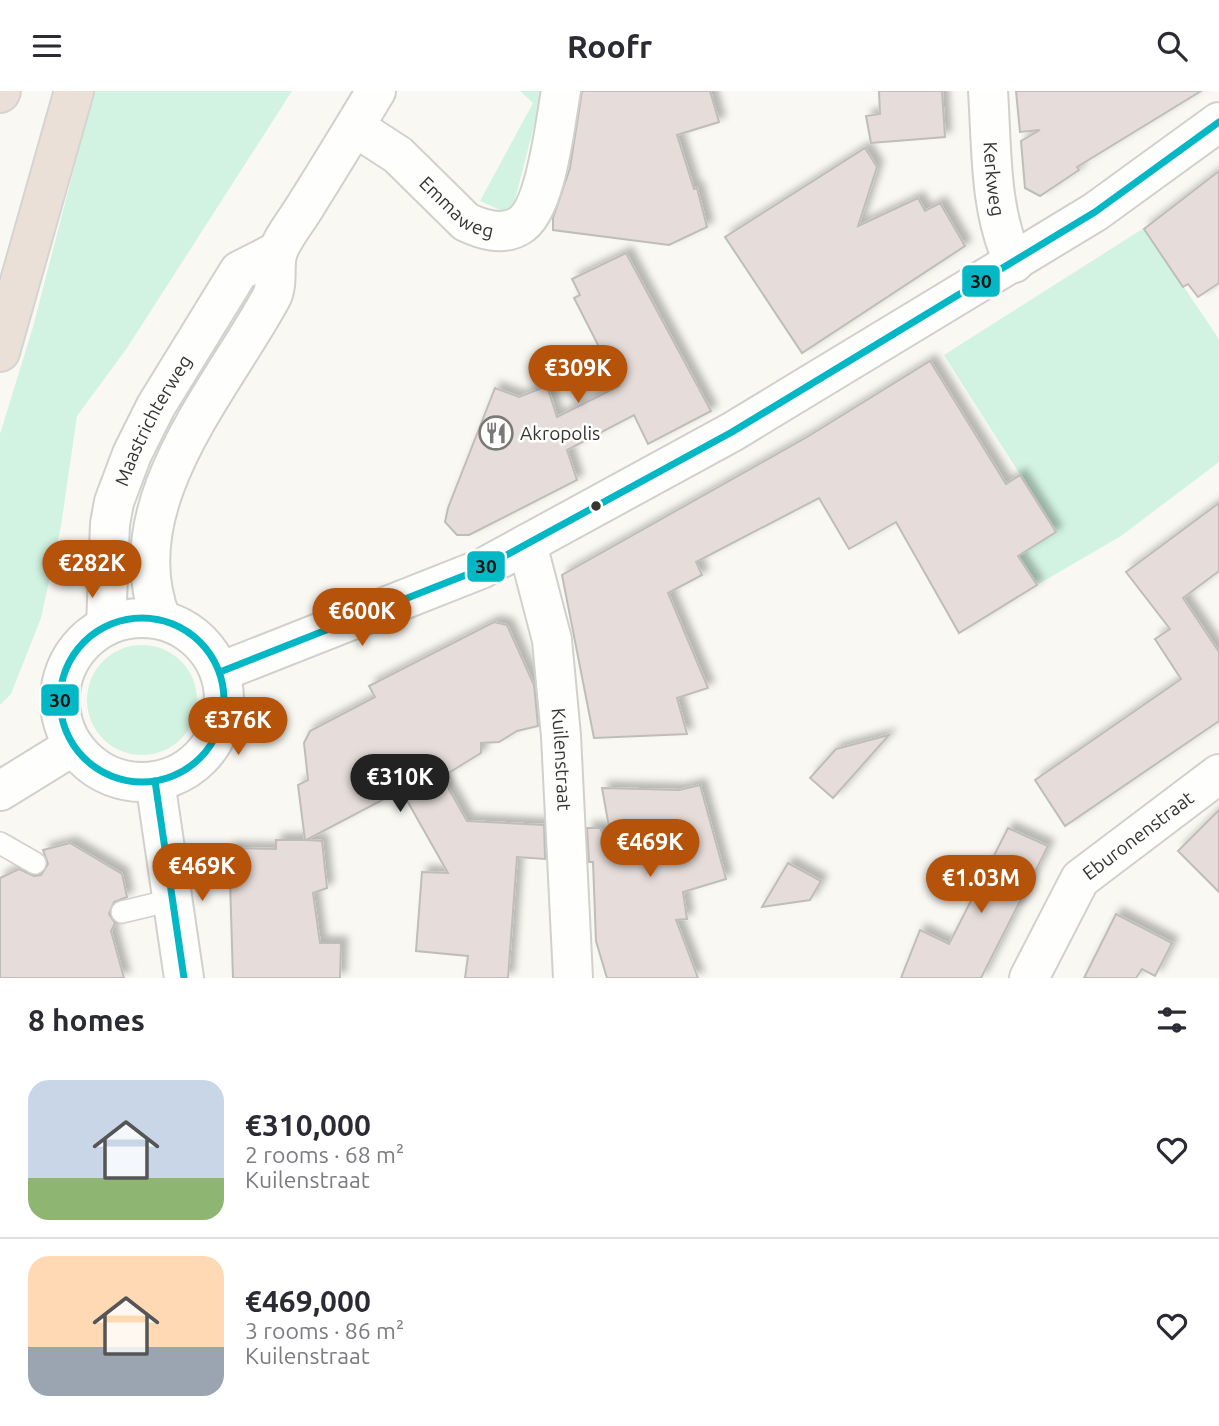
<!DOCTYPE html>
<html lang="en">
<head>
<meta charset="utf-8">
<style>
	:root { --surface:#fff; --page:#f7f7f7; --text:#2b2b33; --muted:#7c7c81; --line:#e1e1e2; --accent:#b45309 }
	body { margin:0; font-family:Ubuntu,sans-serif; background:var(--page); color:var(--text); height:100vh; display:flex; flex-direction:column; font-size:26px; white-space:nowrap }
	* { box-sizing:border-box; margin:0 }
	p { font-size:23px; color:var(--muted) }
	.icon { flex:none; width:38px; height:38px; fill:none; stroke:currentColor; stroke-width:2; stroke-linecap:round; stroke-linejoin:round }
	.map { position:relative; height:887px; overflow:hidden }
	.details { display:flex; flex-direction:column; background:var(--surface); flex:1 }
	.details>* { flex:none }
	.price { position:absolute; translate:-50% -60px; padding:0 16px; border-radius:24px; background:var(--accent); color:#fff; font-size:23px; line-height:46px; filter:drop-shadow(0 2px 4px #0008) }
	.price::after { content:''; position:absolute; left:50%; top:42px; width:21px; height:16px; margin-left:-10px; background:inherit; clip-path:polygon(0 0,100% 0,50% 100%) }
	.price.selected { background:#222; color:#fff }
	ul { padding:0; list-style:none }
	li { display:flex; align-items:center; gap:21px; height:175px; padding:0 28px }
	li+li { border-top:2px solid var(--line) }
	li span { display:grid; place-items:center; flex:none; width:196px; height:140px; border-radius:21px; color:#555 }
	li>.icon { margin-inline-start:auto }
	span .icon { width:84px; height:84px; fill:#fffc; stroke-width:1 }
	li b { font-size:30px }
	h2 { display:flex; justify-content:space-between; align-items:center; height:84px; padding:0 28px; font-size:30px }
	header { display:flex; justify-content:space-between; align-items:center; height:91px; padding:0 28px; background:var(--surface); font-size:32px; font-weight:700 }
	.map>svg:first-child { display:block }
	.green { fill:#d2f3e1 }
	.building { fill:#e6ddda; stroke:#bfbdba; stroke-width:2; filter:url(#shadow) }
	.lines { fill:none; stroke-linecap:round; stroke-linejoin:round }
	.lane-casing { stroke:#d1d0cc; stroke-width:24 }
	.street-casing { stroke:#d1d0cc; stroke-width:42 }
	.secondary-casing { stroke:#d1d0cc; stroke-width:42 }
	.highway-casing { stroke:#d4d4d2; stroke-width:42 }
	.lane { stroke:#fefefd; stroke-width:21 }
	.street { stroke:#fefefd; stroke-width:38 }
	.secondary { stroke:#fefefd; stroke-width:38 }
	.highway { stroke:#eae0d7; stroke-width:38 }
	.bus-1-casing { stroke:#fff; stroke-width:12 }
	.bus-1 { stroke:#03b7c5; stroke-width:7 }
	.bus-dot { fill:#363532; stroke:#fff; stroke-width:2.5 }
	.labels { text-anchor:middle; stroke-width:5; stroke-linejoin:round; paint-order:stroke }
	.street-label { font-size:19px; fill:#363532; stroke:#fff }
	.poi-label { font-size:19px; fill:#363532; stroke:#fff; text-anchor:start }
	.line-badge { stroke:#fff; stroke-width:2.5 }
	.pale-badge-label { font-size:19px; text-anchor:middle; font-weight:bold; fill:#111 }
</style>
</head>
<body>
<header><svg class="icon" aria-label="menu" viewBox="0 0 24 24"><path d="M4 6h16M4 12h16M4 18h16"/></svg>Roofr<svg class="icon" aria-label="search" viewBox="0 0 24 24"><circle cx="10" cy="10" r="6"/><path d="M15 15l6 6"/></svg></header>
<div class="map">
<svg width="1219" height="887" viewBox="0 0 1219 887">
	<defs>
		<filter id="shadow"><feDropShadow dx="6" dy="-6" stdDeviation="3.5" flood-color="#0004"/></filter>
	</defs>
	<rect width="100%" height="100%" fill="#f9f8f3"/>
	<g class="green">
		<path d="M94,0H292L127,257L77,325L61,435L41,527L11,603L0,614V343L33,236Z"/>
		<path d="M520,0H543L511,124L480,110L533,12Z"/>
		<path d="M1144,137L1219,248V371L1121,445L1037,494L1018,465L1056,440L944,264Z"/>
		<circle cx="142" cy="609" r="55"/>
	</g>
	<g class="building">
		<path d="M582,0H710L719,31L677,44L694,98L697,97L707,136L669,154L553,139V127L570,77Z"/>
		<path d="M879,0H942L945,46L871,52L866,25L880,23Z"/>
		<path d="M1016,0H1201L1077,76L1079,79L1040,105L1025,97L1021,50L1040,39L1020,41Z"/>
		<path d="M865,57L877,76L858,135L918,107L925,120L940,112L965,155L802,262L725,146Z"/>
		<path d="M1219,80V192L1198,206L1188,193L1183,196L1144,138Z"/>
		<path d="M626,162L711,320L648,353L634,324L567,359L577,389L469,444H457L445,431L448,417L495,297L519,306L547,295L557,326L619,295L574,207L580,204L572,188Z"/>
		<path d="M930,270L1006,393L1020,384L1056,441L1018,465L1037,494L959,542L896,431L849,458L819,407L696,471L702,484L668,502L708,597L677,607L687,643L594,647L562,484L807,346Z"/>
		<path d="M1219,412V480L1183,507L1219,561V630L1065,735L1035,689L1181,588L1155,548L1170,538L1126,481Z"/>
		<path d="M494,531L507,534L534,594L538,635L517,640L499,651L481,652V662L442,686L467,730L544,734L545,768L517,766L508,887H465L468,865L416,860L422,781L448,782L401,699L306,749L322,750L327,797L313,802L320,852H341L340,887H233L229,757L276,758V749H305L298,694L308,689L304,652L310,640L375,606L369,595Z"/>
		<path d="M889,644L833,707L810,687L836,658Z"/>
		<path d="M700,694L726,788L683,801L687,828L676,829L698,887H607L596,850L593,771H589L587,737H600L606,749L611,747L602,697L679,699Z"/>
		<path d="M1219,719V801L1178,760Z"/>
		<path d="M1008,737L1048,755L981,887H901L920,839L949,853Z"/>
		<path d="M70,752L122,783L127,806L114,811L109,823L115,832L111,840L124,887H0V787L19,778L34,785L41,784L48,773L43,759Z"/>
		<path d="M788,772L821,790L810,809L762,816Z"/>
		<path d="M1116,823L1172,852L1155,885L1142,878L1136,887H1084Z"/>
	</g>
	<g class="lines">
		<defs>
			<g id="lane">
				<path d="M0,752L35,772"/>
				<path d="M122,821L172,809"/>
			</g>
			<g id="street">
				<path id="s1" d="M988,0C992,58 989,119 1014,172"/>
				<path id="s2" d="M355,36L398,64L466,131C483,139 502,145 519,135C547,119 555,31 561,0"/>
				<path id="s3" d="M527,453L552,549L561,645L573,887"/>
				<path id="s4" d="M1029,887L1080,788L1219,683"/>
			</g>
			<g id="secondary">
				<circle cx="142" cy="609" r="82"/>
				<path d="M161,528C116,415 221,299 271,207C279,193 273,174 278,160C284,144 298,128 306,114C330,76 353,38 376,0"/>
				<path id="s5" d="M106,535L110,433L114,411L132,363L156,315L239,180L278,160"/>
				<path d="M220,581L481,478L732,341L1095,121L1219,31"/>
				<path d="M155,690L184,887"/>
				<path d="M0,700L73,655"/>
			</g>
			<g id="highway">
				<path d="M0,2L1,0"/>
				<path d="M0,261L74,0"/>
			</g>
		</defs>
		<use href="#lane" class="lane-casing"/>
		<use href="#street" class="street-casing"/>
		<use href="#secondary" class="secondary-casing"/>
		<use href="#highway" class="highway-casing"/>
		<use href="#lane" class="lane"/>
		<use href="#street" class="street"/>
		<use href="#secondary" class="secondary"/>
		<use href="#highway" class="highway"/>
		<defs>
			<g id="bus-1">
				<circle cx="142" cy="609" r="82"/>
				<path d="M220,581L481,478L732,341L1095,121L1219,31"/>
				<path d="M155,690L184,887"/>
			</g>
		</defs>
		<use href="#bus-1" class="bus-1-casing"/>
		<use href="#bus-1" class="bus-1"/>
	</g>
	<defs>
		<symbol id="restaurant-ring" viewBox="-11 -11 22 22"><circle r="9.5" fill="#fff" stroke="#7a7976" stroke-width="1.5"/><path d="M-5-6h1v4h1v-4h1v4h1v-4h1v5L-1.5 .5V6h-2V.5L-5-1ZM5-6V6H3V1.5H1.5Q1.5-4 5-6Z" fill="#7a7976"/></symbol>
	</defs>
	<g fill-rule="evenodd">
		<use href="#restaurant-ring" x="477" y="323" width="38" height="38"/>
	</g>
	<circle class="bus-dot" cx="596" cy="415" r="6"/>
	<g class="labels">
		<g class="street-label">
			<text dy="7" stroke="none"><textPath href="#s1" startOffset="88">Kerkweg</textPath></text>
			<text dy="7" stroke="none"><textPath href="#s2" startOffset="131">Emmaweg</textPath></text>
			<text dy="7" stroke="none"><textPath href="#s5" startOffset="215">Maastrichterweg</textPath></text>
			<text dy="7" stroke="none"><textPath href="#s3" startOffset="219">Kuilenstraat</textPath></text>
			<text dy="7" stroke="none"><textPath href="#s4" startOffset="184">Eburonenstraat</textPath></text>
		</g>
		<g class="poi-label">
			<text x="520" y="349">Akropolis</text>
		</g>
	</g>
	<g class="line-badge">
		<rect x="961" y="173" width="40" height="34" rx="7" fill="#03b7c5"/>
		<rect x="466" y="459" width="40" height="33" rx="7" fill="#03b7c5"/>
		<rect x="40" y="592" width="40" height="34" rx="7" fill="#03b7c5"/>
	</g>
	<g class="pale-badge-label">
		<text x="981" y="197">30</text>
		<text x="486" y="482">30</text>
		<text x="60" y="616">30</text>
	</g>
</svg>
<b class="price" style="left:578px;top:314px">€309K</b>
<b class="price" style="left:92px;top:509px">€282K</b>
<b class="price" style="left:362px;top:557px">€600K</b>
<b class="price" style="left:238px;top:666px">€376K</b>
<b class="price selected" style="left:400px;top:723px">€310K</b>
<b class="price" style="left:650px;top:788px">€469K</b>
<b class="price" style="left:202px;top:812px">€469K</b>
<b class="price" style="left:981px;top:824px">€1.03M</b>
</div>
<section class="details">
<h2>8 homes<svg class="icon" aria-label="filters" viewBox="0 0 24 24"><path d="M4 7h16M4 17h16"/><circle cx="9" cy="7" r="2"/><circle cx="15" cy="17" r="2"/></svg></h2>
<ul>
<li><span style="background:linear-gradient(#c9d6e8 70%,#8fb573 0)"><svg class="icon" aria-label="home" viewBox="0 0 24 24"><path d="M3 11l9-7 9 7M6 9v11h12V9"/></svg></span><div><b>€310,000</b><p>2 rooms · 68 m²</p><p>Kuilenstraat</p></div><svg class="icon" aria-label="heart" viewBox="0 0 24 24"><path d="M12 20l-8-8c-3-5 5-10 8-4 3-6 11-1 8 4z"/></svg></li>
<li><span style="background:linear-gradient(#ffd9b3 65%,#9aa5b1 0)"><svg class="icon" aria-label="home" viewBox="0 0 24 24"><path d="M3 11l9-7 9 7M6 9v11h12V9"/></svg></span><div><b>€469,000</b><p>3 rooms · 86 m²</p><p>Kuilenstraat</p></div><svg class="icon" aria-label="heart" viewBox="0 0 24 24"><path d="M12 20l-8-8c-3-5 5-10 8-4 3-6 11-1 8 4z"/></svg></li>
</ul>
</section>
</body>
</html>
